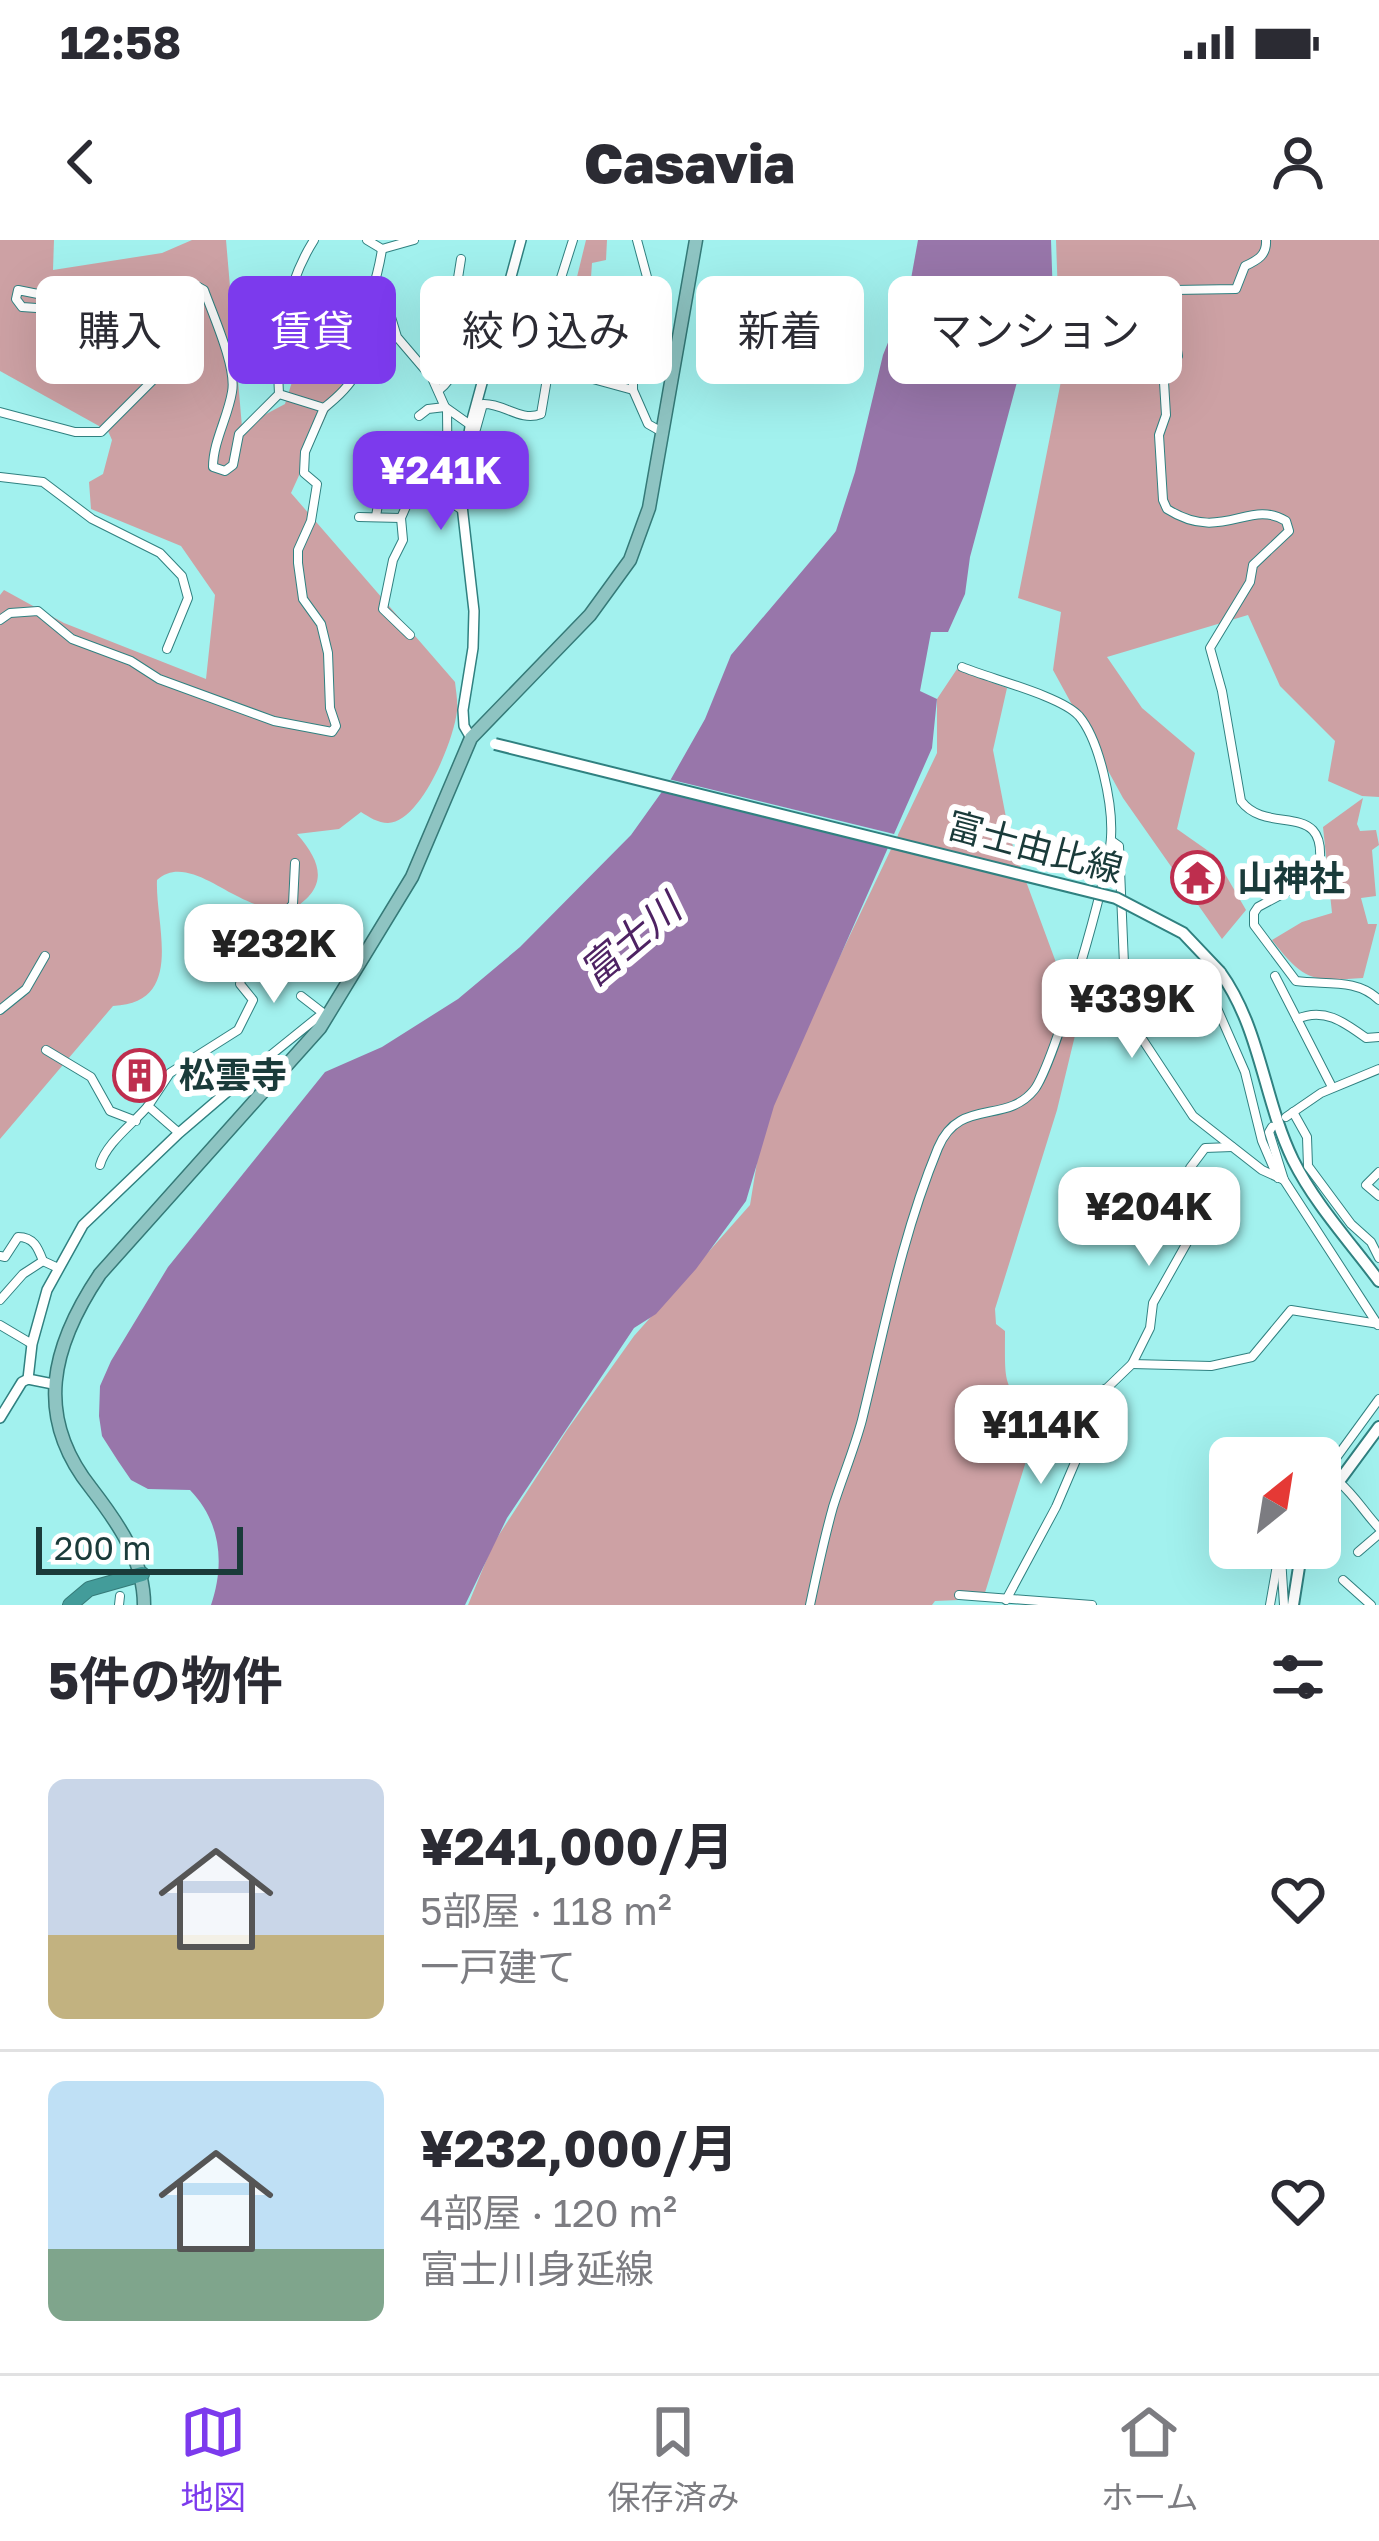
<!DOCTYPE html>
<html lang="ja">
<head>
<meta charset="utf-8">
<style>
	:root { --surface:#fff; --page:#f2f2f3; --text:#2b2b33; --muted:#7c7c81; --line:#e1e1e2; --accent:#7c3aed }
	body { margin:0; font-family:"Golos Text","Noto Sans JP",sans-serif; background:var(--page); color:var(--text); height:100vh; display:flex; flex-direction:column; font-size:45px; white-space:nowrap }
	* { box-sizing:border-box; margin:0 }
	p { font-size:39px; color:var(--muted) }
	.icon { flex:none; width:66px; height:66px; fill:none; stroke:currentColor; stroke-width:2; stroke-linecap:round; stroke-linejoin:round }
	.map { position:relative; height:1365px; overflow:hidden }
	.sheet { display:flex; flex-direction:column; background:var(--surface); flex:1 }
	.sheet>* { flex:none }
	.banner { position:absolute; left:36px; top:36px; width:1308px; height:108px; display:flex; gap:24px }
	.needle { width:78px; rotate:30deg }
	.buttons { position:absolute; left:1209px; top:1197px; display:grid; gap:24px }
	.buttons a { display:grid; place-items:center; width:132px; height:132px; border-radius:18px; background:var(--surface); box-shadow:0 12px 48px #0002; font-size:60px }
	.scale { position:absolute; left:36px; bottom:30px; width:207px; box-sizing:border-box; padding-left:12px; border:6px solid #1a3b3a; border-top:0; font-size:33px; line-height:42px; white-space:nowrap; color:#1a3b3a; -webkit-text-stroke:9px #fff; paint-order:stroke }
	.price { position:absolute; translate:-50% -102px; padding:0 27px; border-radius:24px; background:#fff; color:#222; font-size:39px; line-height:78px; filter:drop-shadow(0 3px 6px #0008) }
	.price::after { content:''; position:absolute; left:50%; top:72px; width:36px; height:27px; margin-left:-18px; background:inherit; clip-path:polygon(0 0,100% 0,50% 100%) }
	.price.selected { background:var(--accent); color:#fff }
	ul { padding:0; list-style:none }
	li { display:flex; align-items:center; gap:36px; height:300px; padding:0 48px }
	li+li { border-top:3px solid var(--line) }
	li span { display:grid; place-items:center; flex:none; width:336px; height:240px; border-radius:18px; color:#555 }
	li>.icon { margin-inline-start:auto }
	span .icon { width:144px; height:144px; fill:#fffc; stroke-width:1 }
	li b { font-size:51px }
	h2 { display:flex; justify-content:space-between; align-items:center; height:144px; padding:0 48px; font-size:51px }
	.pill { padding:0 42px; border-radius:18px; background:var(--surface); box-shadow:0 12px 48px #0002; font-size:42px; line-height:108px }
	.pill.selected { background:var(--accent); color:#fff }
	.status { display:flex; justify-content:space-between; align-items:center; height:84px; padding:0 60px; background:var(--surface); direction:ltr }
	.status svg { height:33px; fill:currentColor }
	header { display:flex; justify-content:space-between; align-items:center; height:156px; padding:0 48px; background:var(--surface); font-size:54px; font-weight:800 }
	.dock { display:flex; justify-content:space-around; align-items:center; height:168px; border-top:3px solid var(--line); background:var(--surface); font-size:33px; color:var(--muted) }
	.dock a { display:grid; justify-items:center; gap:6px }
	.dock .selected { color:var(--accent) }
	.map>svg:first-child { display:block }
	.green { fill:#cda1a4 }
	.water { fill:#9876aa }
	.pier { fill:#a2f1ee }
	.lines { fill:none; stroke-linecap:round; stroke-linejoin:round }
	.minor-casing { stroke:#308180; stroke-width:10 }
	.tertiary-casing { stroke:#308180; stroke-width:12 }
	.secondary-casing { stroke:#308180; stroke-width:14 }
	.primary-casing { stroke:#357a78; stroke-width:15 }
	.motorway-casing { stroke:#357a78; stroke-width:16 }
	.minor { stroke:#fff; stroke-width:8 }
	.tertiary { stroke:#fff; stroke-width:9 }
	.secondary { stroke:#fff; stroke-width:10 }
	.primary { stroke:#8ec4c2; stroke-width:12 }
	.motorway { stroke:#439c9a; stroke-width:14 }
	.secondary-bridge-casing { stroke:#308180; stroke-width:14; stroke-linecap:butt }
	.secondary-bridge { stroke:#fff; stroke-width:10 }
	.labels { text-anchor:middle; stroke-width:12; stroke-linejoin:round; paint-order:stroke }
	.street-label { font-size:36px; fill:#1a3b3a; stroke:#fff }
	.poi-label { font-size:36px; font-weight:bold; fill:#1a3b3a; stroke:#fff; text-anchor:start }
	.water-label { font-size:39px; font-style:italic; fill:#4e2263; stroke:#fff }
</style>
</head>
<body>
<div class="status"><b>12:58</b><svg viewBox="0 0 49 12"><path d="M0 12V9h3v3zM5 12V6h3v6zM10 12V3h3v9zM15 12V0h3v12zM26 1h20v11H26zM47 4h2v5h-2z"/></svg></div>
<header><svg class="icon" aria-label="back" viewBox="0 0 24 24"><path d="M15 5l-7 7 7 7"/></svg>Casavia<svg class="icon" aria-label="person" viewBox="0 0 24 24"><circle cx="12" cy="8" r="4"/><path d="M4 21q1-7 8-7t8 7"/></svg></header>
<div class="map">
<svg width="1379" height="1365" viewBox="0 0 1379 1365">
	<rect width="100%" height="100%" fill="#a2f1ee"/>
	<g class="green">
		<path d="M0,0H54L53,30L162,13L192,0H226L242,187L285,164L298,123L323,112L357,115L354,143L328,172L291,253L455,442C456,451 458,462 457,471C454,500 421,582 388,583C378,583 369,577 361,572L339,589L297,594C325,626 328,650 286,673C269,669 254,665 239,657C215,646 181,618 157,640C155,685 186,763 113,766L0,899V355L4,350L64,383L206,439L215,355L181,306L91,269L89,242L103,234L112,200L108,191L0,131Z"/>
		<path d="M586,0H607L606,20L592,23L588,80L566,82Z"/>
		<path d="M1056,0H1379V557L1362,556L1328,541L1335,501L1280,446L1248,375L1107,417L1142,468L1195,513L1177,589L1214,615L1246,670L1222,699L1123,558L1053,430L1061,372L1018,358L1061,141Z"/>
		<path d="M957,429L1007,448L993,510L1010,598L1061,736L1085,754L1057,870L995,1069L996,1084L1005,1091C1005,1151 1001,1151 1055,1180L1027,1218L983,1359L935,1361L932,1365H468L493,1304L567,1190L634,1096L750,965L765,873L937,513V459Z"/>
		<path d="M1363,558L1357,584L1360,591L1376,590L1379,605L1372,610L1376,656L1361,658L1368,684H1377L1363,738C1312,742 1304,741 1272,700L1302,682L1332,673L1323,587Z"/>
	</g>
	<path class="water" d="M918,0H1051L1054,88L1044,118L1017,142L970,317L965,354L948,392H931L920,451L937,459L932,508L774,866L746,961L696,1029L656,1074L634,1088L507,1278L465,1365H211C225,1324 221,1282 190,1250L148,1249L131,1240L118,1221L102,1196L99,1176L100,1146L111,1121L168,1027L325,832L382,807L458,759L520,707L631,595L671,539L705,479L731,415L836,291L855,232L883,115L909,50Z"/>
	<path class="pier" d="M664,538L898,595L892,607L657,549Z"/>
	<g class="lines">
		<defs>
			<g id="minor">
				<path d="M367,0L382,9L414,0"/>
				<path d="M637,0L647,37L633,96V150L648,184L662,192"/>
				<path d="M1266,0C1267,15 1258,20 1245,26L1236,49L1174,50L1166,57L1164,68L1173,87L1178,116L1164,142L1166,175L1159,195L1163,260L1167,269C1222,304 1249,258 1286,281L1289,291L1253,325L1250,342L1210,408L1222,451L1241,561C1269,598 1333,555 1318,635L1258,667L1254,673V685L1296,741C1326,745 1357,738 1379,760"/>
				<path d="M374,53L390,74L397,97L432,138L445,167L476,189L483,164C504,163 520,182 541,174L549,127L633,150"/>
				<path d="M338,54L369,63"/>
				<path d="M455,57L461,19"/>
				<path d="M326,71L336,70L339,48"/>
				<path d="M514,115L549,127L569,83L589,84"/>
				<path d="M439,150C461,133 451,115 453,90C454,80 457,68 460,58L479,62L488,74L500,80L511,79L541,64L560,41L573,0"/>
				<path d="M279,154L324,168C376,127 353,116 368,65C374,45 379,31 382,9"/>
				<path d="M447,171L448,261L461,269"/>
				<path d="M0,172L75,192H101L155,138L158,129L117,102L108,88L70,83L51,69L22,67L16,59L18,50L73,61L119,47L154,51L195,45L204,50C213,75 237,128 232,152C228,177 213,202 213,227L225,231L233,225L239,194L279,154C276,103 286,44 314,0"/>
				<path d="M419,176L428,169L445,167"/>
				<path d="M415,228L426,251"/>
				<path d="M0,237L43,242L92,279L160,313L182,336L188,358L167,409"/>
				<path d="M376,276L380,254"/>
				<path d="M359,277L401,278"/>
				<path d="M0,380L10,373L38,371L72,399L131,421L159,439L274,481L332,492L336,486L330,468L328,413L321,384L303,359L298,323V310L311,281L317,244L304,233L305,212L324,168"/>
				<path d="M410,395L383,369L393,320L403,300L401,278L411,255L447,244"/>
				<path d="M1112,601L1119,606L1124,724L1135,788L1193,876L1262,930L1284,940"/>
				<path d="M1275,736L1332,847"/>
				<path d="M1209,750L1245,832L1262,901L1278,938"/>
				<path d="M0,770L26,749L45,716"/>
				<path d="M1297,779C1324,767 1344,782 1366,798L1379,797"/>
				<path d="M46,810L91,837L110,871L136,881"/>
				<path d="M256,827L323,773L301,756"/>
				<path d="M1293,872L1307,897L1308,926L1351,984L1371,1002L1379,1018"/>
				<path d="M1286,877L1321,853L1379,829"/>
				<path d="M1272,887L1269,892L1284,940L1378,1085"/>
				<path d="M179,893L148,866L170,833L238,790L253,760L240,744L245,722L293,664L295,623"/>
				<path d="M100,925C106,903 133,884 148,866"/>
				<path d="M1379,932L1366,945L1379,956"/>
				<path d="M0,1016L5,1017L18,997C34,997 38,1008 43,1021L56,1027"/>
				<path d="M0,1060L23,1034L43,1021"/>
				<path d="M0,1085L32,1104"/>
				<path d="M1132,1124L1211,1126L1252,1117L1291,1070L1379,1084"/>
				<path d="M1016,1156L1065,1167L1107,1148L1132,1124L1150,1088L1153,1063L1189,999L1193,981L1190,928L1205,908L1232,907"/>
				<path d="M1320,1240L1379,1159"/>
				<path d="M1339,1242C1356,1257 1364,1272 1379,1288"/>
				<path d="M1358,1312L1379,1294"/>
				<path d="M1281,1317L1284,1365"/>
				<path d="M1343,1340L1371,1365"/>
				<path d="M959,1355L1092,1365"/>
				<path d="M1006,1360L1056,1267L1106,1150"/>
				<path d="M119,1365L120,1356"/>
				<path d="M810,1365C817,1332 824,1299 833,1267C842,1238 854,1210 862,1180C885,1087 901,998 938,908C959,857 1006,885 1034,850C1054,825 1110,632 1111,597C1113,565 1100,501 1079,476C1061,456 991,439 962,427"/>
				<path d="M1270,1365L1280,1308"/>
			</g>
			<g id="tertiary">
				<path d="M471,498L464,486L463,470L473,408L474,371L460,248L470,187L521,0"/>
				<path d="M28,1139L32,1104L47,1050L83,985L179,893L256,827L277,840"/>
				<path d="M0,1178L22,1142L28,1139L53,1144"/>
			</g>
			<g id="secondary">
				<path d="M1220,732C1261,789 1263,858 1293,920C1315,964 1350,1002 1379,1041"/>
				<path d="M1320,1267L1379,1187"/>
				<path d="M1293,1365L1302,1308"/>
			</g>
			<path id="primary" d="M144,1365C144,1320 118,1283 91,1248C34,1176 51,1107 100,1034L320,788L412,637L471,498L590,375L630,320L649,268L696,0"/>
			<path id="motorway" d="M70,1365L89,1349L142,1334"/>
		</defs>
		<use href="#minor" class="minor-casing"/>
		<use href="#tertiary" class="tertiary-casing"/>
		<use href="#secondary" class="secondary-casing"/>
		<use href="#primary" class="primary-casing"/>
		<use href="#motorway" class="motorway-casing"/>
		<use href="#minor" class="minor"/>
		<use href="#tertiary" class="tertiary"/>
		<use href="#secondary" class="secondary"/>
		<use href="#primary" class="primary"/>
		<use href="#motorway" class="motorway"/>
		<defs>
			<path id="secondary-bridge" d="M495,504L1116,658L1183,693L1220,732"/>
		</defs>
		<use href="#secondary-bridge" class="secondary-bridge-casing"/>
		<use href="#secondary-bridge" class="secondary-bridge"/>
	</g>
	<defs>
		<symbol id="temple-ring" viewBox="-11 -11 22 22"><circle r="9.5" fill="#fff" stroke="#be2e4e" stroke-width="1.5"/><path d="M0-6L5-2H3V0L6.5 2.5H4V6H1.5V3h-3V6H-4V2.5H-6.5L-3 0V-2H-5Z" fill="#be2e4e"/></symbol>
		<symbol id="building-ring" viewBox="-11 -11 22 22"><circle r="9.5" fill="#fff" stroke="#be2e4e" stroke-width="1.5"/><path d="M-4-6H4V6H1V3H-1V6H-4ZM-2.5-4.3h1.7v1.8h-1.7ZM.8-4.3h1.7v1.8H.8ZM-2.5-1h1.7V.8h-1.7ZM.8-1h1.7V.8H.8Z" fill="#be2e4e"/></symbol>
	</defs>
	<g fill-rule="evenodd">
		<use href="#temple-ring" x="1168" y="608" width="59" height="59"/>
		<use href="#building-ring" x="110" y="806" width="59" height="59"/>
	</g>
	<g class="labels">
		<g class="street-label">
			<text transform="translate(1035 607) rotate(15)" y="13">富士由比線</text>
		</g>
		<g class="poi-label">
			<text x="1237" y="651">山神社</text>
			<text x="179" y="848">松雲寺</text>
		</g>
		<g class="water-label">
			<text transform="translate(630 700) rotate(-40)" y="14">富士川</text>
		</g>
	</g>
</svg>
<div class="buttons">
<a><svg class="needle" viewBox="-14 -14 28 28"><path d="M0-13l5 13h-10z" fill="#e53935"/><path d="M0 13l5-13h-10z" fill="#7c7c81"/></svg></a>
</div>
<div class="scale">200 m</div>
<b class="price selected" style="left:441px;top:293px">¥241K</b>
<b class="price" style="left:274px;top:766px">¥232K</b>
<b class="price" style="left:1132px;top:821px">¥339K</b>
<b class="price" style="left:1149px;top:1029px">¥204K</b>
<b class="price" style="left:1041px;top:1247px">¥114K</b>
<div class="banner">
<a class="pill">購入</a>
<a class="pill selected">賃貸</a>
<a class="pill">絞り込み</a>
<a class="pill">新着</a>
<a class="pill">マンション</a>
</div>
</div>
<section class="sheet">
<h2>5件の物件<svg class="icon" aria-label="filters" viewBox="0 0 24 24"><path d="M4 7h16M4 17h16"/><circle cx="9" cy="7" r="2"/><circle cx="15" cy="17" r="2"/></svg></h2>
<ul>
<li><span style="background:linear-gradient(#c9d6e8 65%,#c2b280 0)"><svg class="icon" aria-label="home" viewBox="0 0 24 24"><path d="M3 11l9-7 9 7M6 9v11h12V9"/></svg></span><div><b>¥241,000/月</b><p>5部屋 · 118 m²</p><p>一戸建て</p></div><svg class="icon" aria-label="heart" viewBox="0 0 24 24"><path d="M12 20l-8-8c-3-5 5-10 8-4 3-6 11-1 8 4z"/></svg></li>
<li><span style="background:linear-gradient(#bfe0f5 70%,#7fa58c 0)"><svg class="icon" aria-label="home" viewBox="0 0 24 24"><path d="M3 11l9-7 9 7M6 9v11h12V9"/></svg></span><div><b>¥232,000/月</b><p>4部屋 · 120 m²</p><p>富士川身延線</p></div><svg class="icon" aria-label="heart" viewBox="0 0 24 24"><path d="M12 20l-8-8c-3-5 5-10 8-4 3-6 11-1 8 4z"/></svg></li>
</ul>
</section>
<nav class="dock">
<a class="selected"><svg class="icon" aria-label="map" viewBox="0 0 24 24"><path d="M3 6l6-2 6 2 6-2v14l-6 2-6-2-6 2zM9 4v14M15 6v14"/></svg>地図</a>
<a><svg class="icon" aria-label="saved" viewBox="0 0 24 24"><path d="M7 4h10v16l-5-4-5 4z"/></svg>保存済み</a>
<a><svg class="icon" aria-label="home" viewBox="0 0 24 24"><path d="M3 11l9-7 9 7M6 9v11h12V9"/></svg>ホーム</a>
</nav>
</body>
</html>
